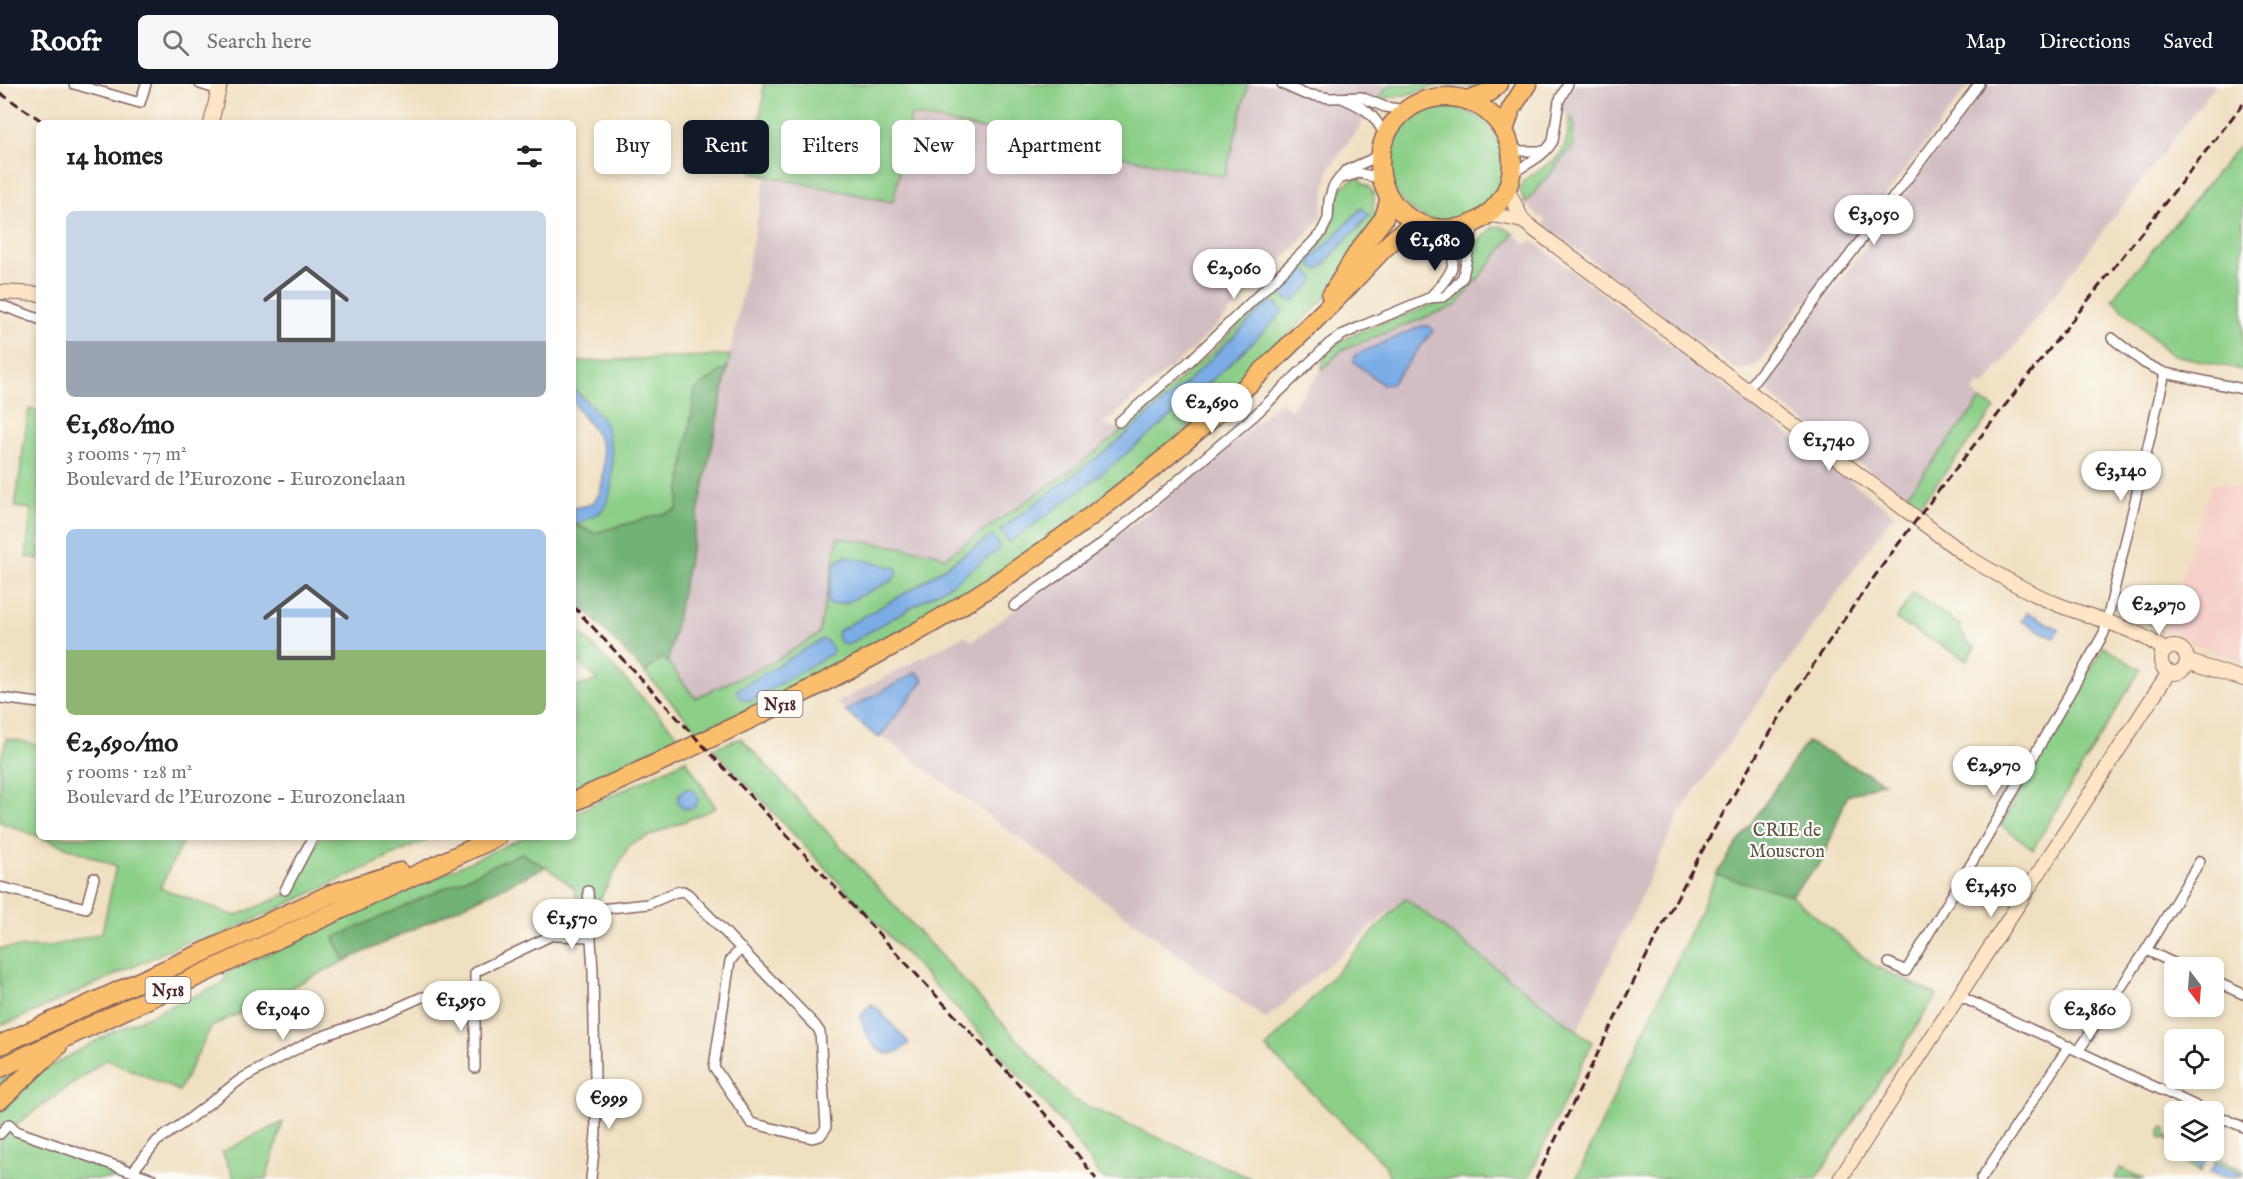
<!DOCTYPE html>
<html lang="en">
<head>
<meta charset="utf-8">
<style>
	:root { --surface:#fff; --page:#f6f6f6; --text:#202124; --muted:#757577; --accent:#111827 }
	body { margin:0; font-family:"IM FELL English",serif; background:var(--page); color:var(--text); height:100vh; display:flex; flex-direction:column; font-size:22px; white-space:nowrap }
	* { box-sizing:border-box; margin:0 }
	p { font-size:20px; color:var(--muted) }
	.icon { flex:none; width:33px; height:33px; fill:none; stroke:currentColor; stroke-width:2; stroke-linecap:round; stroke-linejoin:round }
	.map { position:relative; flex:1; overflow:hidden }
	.drawer { position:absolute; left:36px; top:36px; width:540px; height:720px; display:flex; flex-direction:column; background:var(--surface); border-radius:9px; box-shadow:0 3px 9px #0003 }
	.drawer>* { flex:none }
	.top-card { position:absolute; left:594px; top:36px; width:570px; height:54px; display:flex; gap:12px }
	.needle { width:39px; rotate:164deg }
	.fabs { position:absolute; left:2164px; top:873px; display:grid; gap:12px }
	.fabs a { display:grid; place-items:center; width:60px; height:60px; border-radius:9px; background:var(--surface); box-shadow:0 3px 9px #0003; font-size:30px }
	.price { position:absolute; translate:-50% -51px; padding:0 14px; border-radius:21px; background:#fff; color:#222; font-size:20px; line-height:39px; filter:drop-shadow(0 2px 3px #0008) }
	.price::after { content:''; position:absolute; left:50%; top:36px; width:18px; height:14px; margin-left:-9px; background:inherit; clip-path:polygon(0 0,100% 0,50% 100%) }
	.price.current { background:var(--accent); color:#fff }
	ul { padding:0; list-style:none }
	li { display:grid; align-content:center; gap:12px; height:318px; padding:0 30px }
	li span { display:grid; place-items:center; height:186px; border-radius:9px; color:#555 }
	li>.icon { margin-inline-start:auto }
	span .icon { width:108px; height:108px; fill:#fffc; stroke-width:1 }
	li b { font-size:26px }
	h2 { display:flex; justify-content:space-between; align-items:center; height:72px; padding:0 30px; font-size:26px }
	.pill { padding:0 21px; border-radius:9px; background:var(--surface); box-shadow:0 3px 9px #0003; font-size:21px; line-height:54px }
	.pill.current { background:var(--accent); color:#fff }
	header { display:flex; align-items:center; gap:36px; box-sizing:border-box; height:84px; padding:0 30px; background:var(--accent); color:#fff }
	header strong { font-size:28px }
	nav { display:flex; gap:33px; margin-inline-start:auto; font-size:21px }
	.search { width:420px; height:54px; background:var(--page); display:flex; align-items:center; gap:15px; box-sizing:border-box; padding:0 21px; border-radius:9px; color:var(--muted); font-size:22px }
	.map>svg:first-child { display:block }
	.built { fill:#f7d0ca }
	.industrial { fill:#d2bec2 }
	.green { fill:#8ccf88; stroke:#6b775a; stroke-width:1.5; fill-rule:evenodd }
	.forest { fill:#71b274; stroke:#5e6850; stroke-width:1.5 }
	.water { fill:#7aade6; stroke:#626688; stroke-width:1.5 }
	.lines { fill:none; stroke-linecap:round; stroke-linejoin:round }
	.street-casing { stroke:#846360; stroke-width:12 }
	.secondary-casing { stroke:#846360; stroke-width:16 }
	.highway-casing { stroke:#846360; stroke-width:21 }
	.street { stroke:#fff; stroke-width:9 }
	.secondary { stroke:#fde5c5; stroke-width:14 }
	.highway { stroke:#fabe6d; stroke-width:18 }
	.rail { stroke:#4a1f2b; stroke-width:3; stroke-dasharray:9 4.5; stroke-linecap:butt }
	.labels { text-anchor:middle; stroke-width:4.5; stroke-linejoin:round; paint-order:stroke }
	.shield { fill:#fdfcf7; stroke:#806168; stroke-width:1.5 }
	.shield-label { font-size:16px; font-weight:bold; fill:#4a1f2b }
	.park-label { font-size:18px; fill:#5e5447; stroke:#fdfcf7 }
</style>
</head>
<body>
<header>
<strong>Roofr</strong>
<div class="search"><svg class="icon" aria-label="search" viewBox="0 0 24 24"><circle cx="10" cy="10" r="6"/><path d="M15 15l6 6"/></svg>Search here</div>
<nav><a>Map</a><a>Directions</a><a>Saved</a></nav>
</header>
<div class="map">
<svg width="2243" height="1095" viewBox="0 0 2243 1095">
	<rect width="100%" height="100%" fill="#fdfcf7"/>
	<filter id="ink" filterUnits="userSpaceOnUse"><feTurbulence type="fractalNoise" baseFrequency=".0167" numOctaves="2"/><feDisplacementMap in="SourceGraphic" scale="12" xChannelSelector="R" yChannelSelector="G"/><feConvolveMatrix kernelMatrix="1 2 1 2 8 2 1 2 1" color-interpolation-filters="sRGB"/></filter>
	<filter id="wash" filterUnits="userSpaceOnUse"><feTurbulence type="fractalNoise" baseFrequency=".008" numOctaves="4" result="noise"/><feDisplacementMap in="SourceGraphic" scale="24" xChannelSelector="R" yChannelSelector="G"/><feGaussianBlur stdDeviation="1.35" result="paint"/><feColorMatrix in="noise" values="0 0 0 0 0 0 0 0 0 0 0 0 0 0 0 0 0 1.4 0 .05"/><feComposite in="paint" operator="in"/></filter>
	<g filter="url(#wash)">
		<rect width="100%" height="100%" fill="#f0e0c2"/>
		<path class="built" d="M2212,398L2243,404V579L2165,547Z"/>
		<g class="industrial">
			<path d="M1248,0H1390L1329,85L1320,134L1301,157L1192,266L1103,340L1123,346L1080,380L944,474L838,453L819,550L775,577L694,615L668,578L766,91L892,118L910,31L1225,93Z"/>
			<path d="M1575,0H1970L1761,276L1752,284L1742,286L1733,284L1543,140L1546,137L1525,120L1572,62L1573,35L1563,29V21Z"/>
			<path d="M1988,0H2216L1984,302L1978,301L1973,308L1981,316L1905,413L1776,316L1770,309L1768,299L1770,289Z"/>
			<path d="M1514,150L1527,160L1531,156L1894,430L1682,725L1577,947L1405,814L1266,935L836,619L965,551L972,557L1152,426L1229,363L1280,317L1291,325L1322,286L1342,266L1457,221Z"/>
		</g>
		<g class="green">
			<path d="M763,0H1248L1225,93L911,31L893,118L751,89L763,16Z"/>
			<path d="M1390,0H1485C1470,7 1458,0 1443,1C1424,3 1407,14 1388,13L1385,19L1378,15Z"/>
			<circle cx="1446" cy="80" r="57"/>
			<path d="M1569,34L1574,35L1573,62L1525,120L1520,106L1523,97C1555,74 1567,78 1569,34Z"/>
			<path d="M2243,57V286L2170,270L2112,215Z"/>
			<path d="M1361,93L1362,99C1376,105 1375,114 1373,128L1378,131L1324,215L1250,290L1150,376L1043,458L974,504L883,558L773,616L699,648L645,589L661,573L668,578L695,614L775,577L819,550L838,453L935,469L944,474L1080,380L1123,346L1218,262L1327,151C1341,128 1328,101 1361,93ZM1361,124L1369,131L1358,145L1311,181V177ZM1268,219L1255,256L1204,303L1092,397L1009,458L1001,446L1111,363L1188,297ZM986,455L998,459L914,504ZM846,472L891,497L845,519L830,521L827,516L836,478Z"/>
			<path d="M1495,143H1503L1514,150L1457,221L1342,266L1322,286C1320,244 1429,233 1456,207C1470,195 1471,178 1474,160C1482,158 1485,146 1495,143Z"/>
			<path d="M730,271L728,282L695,307L677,426L594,449L575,440C582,436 595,433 600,428C607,423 609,410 610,403C619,362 604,330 573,305V278Z"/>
			<path d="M1981,316L1995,325L1918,423L1905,413Z"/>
			<path d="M29,325L39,327V475L26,473L31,425L15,423Z"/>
			<path d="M1913,509L1961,542V549L1966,553L1964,556L1975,563L1967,576L1896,536Z"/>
			<path d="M573,541L680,653L573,703V604L598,596L573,573Z"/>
			<path d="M2104,562L2140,586L2033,765L2001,741Z"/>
			<path d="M7,654L39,661V753L0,738V677Z"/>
			<path d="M741,654L1073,1016L1252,1095H1103L1067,1045L1032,1005L713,664Z"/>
			<path d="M1807,658L1883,698L1847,712L1822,777L1791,811L1873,881L1937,911L1816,1095H1576L1716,791Z"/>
			<path d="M686,676L716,724L630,760L600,815L579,822L574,804L546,783L521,769L334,855L345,877L211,943L179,1007L107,975L18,1039L13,1050L125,1087L121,1095H0V995L37,978L46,985L112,948L224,899L226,889L524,753H573V730Z"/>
			<path d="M40,753H185L160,804L235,832L292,808L319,753H433L212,855L196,854L16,936L0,941V864L48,863L102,849L116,782Z"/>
			<path d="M1405,814L1592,958L1528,1095H1390L1385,1081L1266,964Z"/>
			<path d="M283,1038L266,1095H235L222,1068Z"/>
			<path d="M2163,1043L2167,1044L2166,1051L2175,1055V1066L2181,1067L2201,1086L2200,1089L2180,1075L2167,1054L2160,1055V1047Z"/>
			<path d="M2216,1075L2243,1086V1091L2215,1079Z"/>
			<path d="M2120,1084L2144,1095H2115Z"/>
		</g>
		<g class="forest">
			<path d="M728,282L668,578L661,573L645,589L573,513V440L594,449L677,426L695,306Z"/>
			<path d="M1807,658L1883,698L1847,712L1822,777L1791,811L1716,791Z"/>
			<path d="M521,769L546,783L345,877L334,854Z"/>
		</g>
		<g class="water">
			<path d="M1362,124L1369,131L1320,185H1314L1310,177Z"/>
			<path d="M1305,185L1313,192L1314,197L1295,216H1287L1283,212V208Z"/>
			<path d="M1274,217L1283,228C1199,313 1106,390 1009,458L1000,446L1111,363L1188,297L1268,219Z"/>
			<path d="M1422,242H1430L1433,247L1391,300L1383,301L1354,278L1355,271Z"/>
			<path d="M574,305C584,316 595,324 603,337C614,355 618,412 600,428C596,432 582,437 575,440H573V424C578,423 587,422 591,420C606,411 606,370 600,357C593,342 580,331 573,317Z"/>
			<path d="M992,452L998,459L999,465L953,499L847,561L840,558L837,552L838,547L914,504Z"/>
			<path d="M846,472L897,484V491L891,497L845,519L830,521L827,516L836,478Z"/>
			<path d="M2027,528L2059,545L2054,554L2020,536H2023Z"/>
			<path d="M822,555L827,557L833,566L831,570L750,617C742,615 738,615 737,606Z"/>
			<path d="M917,588L924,596L879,654L845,627Z"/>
			<circle cx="688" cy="715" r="10"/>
			<path d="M871,920L877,924L909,959C883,985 868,958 860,933Z"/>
			<path d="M2181,1067H2188L2206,1074L2201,1086Z"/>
			<path d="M2215,1079L2243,1091V1092L2233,1094L2210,1089Z"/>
		</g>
	</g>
	<g filter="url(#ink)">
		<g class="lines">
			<defs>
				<g id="street">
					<path d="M74,0L140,19L146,0"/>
					<path d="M200,0L219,6"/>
					<path d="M1282,0L1304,10L1330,14L1361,13L1385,23L1406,26"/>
					<path d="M1342,14C1365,24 1374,29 1385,52"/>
					<path d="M1510,63L1521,67H1544"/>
					<path d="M1511,90C1527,79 1543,74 1553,57L1559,17L1568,0"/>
					<path d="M1339,95L1359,89L1381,95"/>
					<path d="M1429,214C1454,189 1464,174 1438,145"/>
					<path d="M0,221L39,235"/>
					<path d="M2112,254L2144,279L2165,289L2243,305"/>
					<path d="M1747,307L1979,0"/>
					<path d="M1119,338L1191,276L1308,163L1321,149L1328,135L1329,116L1333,103L1345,87L1372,75L1380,68"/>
					<path d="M1014,522L1104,458L1174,400L1255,331L1330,259L1344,250L1362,242L1429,214L1443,213L1448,210L1463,193L1474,139"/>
					<path d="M0,614L39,619"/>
					<path d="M0,803L86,824L94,794"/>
					<path d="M285,806L313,753"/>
					<path d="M588,807L593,887L596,1049L591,1095"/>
					<path d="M555,852L591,853"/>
					<path d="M2146,866L2184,884"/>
					<path d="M1889,879L1906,887L1985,757L2104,549L2165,289"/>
					<path d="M2214,897L2243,910"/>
					<path d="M1959,912L2209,1028"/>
					<path d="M2079,966L2146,866L2200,777"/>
					<path d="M475,984V889L479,886L588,834L600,825L648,820L676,808L683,807L688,810L815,941L820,948L826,1044L820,1052L812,1054L751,1039L714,983L730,877L741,864"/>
					<path d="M2214,1030L2243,1043"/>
					<path d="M0,1050L9,1040L16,1047L153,1095"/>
					<path d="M133,1087L157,1057L185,1038L241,995L315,955L377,933L422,913L474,912"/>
					<path d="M1981,1095L2069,962"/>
				</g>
				<g id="secondary">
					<path d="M211,39L220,0"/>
					<path d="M1507,105L1523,137L1968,473C1996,490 2027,508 2059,521C2089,533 2141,545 2165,567"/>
					<path d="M1486,131L1499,132L1523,137"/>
					<path d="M0,208L39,210"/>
					<circle cx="2174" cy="576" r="13"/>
					<path d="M2187,577L2243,595"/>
					<path d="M1840,1095L2169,588"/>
				</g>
				<g id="highway">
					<circle cx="1446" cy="79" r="66"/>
					<path d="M1467,16L1490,8L1498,0"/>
					<path d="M1504,47L1511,25L1527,0"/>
					<path d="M1331,212L1358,168L1384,134L1390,114"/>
					<path d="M573,718C686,666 800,614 908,553C997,503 1080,443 1159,379C1221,329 1278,273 1334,217C1362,190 1384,159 1416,138"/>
					<path d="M0,961L331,810L400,788"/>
					<path d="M0,984L497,753"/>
					<path d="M0,1016L58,962"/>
				</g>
			</defs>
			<use href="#street" class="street-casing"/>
			<use href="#secondary" class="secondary-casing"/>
			<use href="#highway" class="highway-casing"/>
			<use href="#street" class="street"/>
			<use href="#secondary" class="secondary"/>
			<use href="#highway" class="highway"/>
			<g class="rail">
				<path d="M0,9L45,39"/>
				<path d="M573,522L1028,1010L1063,1051L1096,1095"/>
				<path d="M1536,1095C1620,924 1702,752 1806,592C1871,492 1944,399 2018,305C2093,210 2168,115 2243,20"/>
			</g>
		</g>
	</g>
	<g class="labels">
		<g class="shield">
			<rect x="757.5" y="607" width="45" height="26" rx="4.5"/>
			<rect x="145.5" y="893" width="45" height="26" rx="4.5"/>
		</g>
		<g class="shield-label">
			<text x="780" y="626">N518</text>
			<text x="168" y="912">N518</text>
		</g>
		<g class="park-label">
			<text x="1787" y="752">CRIE de<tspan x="1787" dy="21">Mouscron</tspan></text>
		</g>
	</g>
</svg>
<div class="fabs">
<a><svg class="needle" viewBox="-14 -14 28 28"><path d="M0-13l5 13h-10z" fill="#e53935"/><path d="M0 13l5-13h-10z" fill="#757577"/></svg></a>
<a><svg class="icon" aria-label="locate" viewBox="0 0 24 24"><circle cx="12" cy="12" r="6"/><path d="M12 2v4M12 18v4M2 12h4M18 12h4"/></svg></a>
<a><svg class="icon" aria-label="layers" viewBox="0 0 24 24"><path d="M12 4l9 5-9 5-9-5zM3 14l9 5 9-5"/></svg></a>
</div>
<b class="price" style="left:1874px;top:162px">€3,050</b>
<b class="price current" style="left:1435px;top:188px">€1,680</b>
<b class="price" style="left:1234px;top:216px">€2,060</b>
<b class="price" style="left:1212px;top:350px">€2,690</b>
<b class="price" style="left:1829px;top:388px">€1,740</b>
<b class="price" style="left:2121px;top:418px">€3,140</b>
<b class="price" style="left:2159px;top:552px">€2,970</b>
<b class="price" style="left:1994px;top:713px">€2,970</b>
<b class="price" style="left:1991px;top:834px">€1,450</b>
<b class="price" style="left:572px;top:866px">€1,570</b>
<b class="price" style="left:461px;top:948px">€1,950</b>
<b class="price" style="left:283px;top:957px">€1,040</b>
<b class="price" style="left:2090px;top:957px">€2,860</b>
<b class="price" style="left:609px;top:1046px">€999</b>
<div class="top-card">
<a class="pill">Buy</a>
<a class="pill current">Rent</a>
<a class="pill">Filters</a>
<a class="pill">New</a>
<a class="pill">Apartment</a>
</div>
<section class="drawer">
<h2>14 homes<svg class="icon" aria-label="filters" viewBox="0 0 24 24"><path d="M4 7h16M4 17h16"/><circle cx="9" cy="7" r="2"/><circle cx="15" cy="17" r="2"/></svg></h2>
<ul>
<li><span style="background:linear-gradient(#c9d6e8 70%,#9aa5b1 0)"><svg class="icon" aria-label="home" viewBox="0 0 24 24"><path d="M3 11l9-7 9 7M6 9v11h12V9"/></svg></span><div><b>€1,680/mo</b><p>3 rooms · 77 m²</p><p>Boulevard de l'Eurozone - Eurozonelaan</p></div></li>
<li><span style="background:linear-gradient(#a9c7e8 65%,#8fb573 0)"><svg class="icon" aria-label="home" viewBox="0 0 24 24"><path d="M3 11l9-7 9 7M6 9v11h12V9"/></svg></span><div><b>€2,690/mo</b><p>5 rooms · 128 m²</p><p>Boulevard de l'Eurozone - Eurozonelaan</p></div></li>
</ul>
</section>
</div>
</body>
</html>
